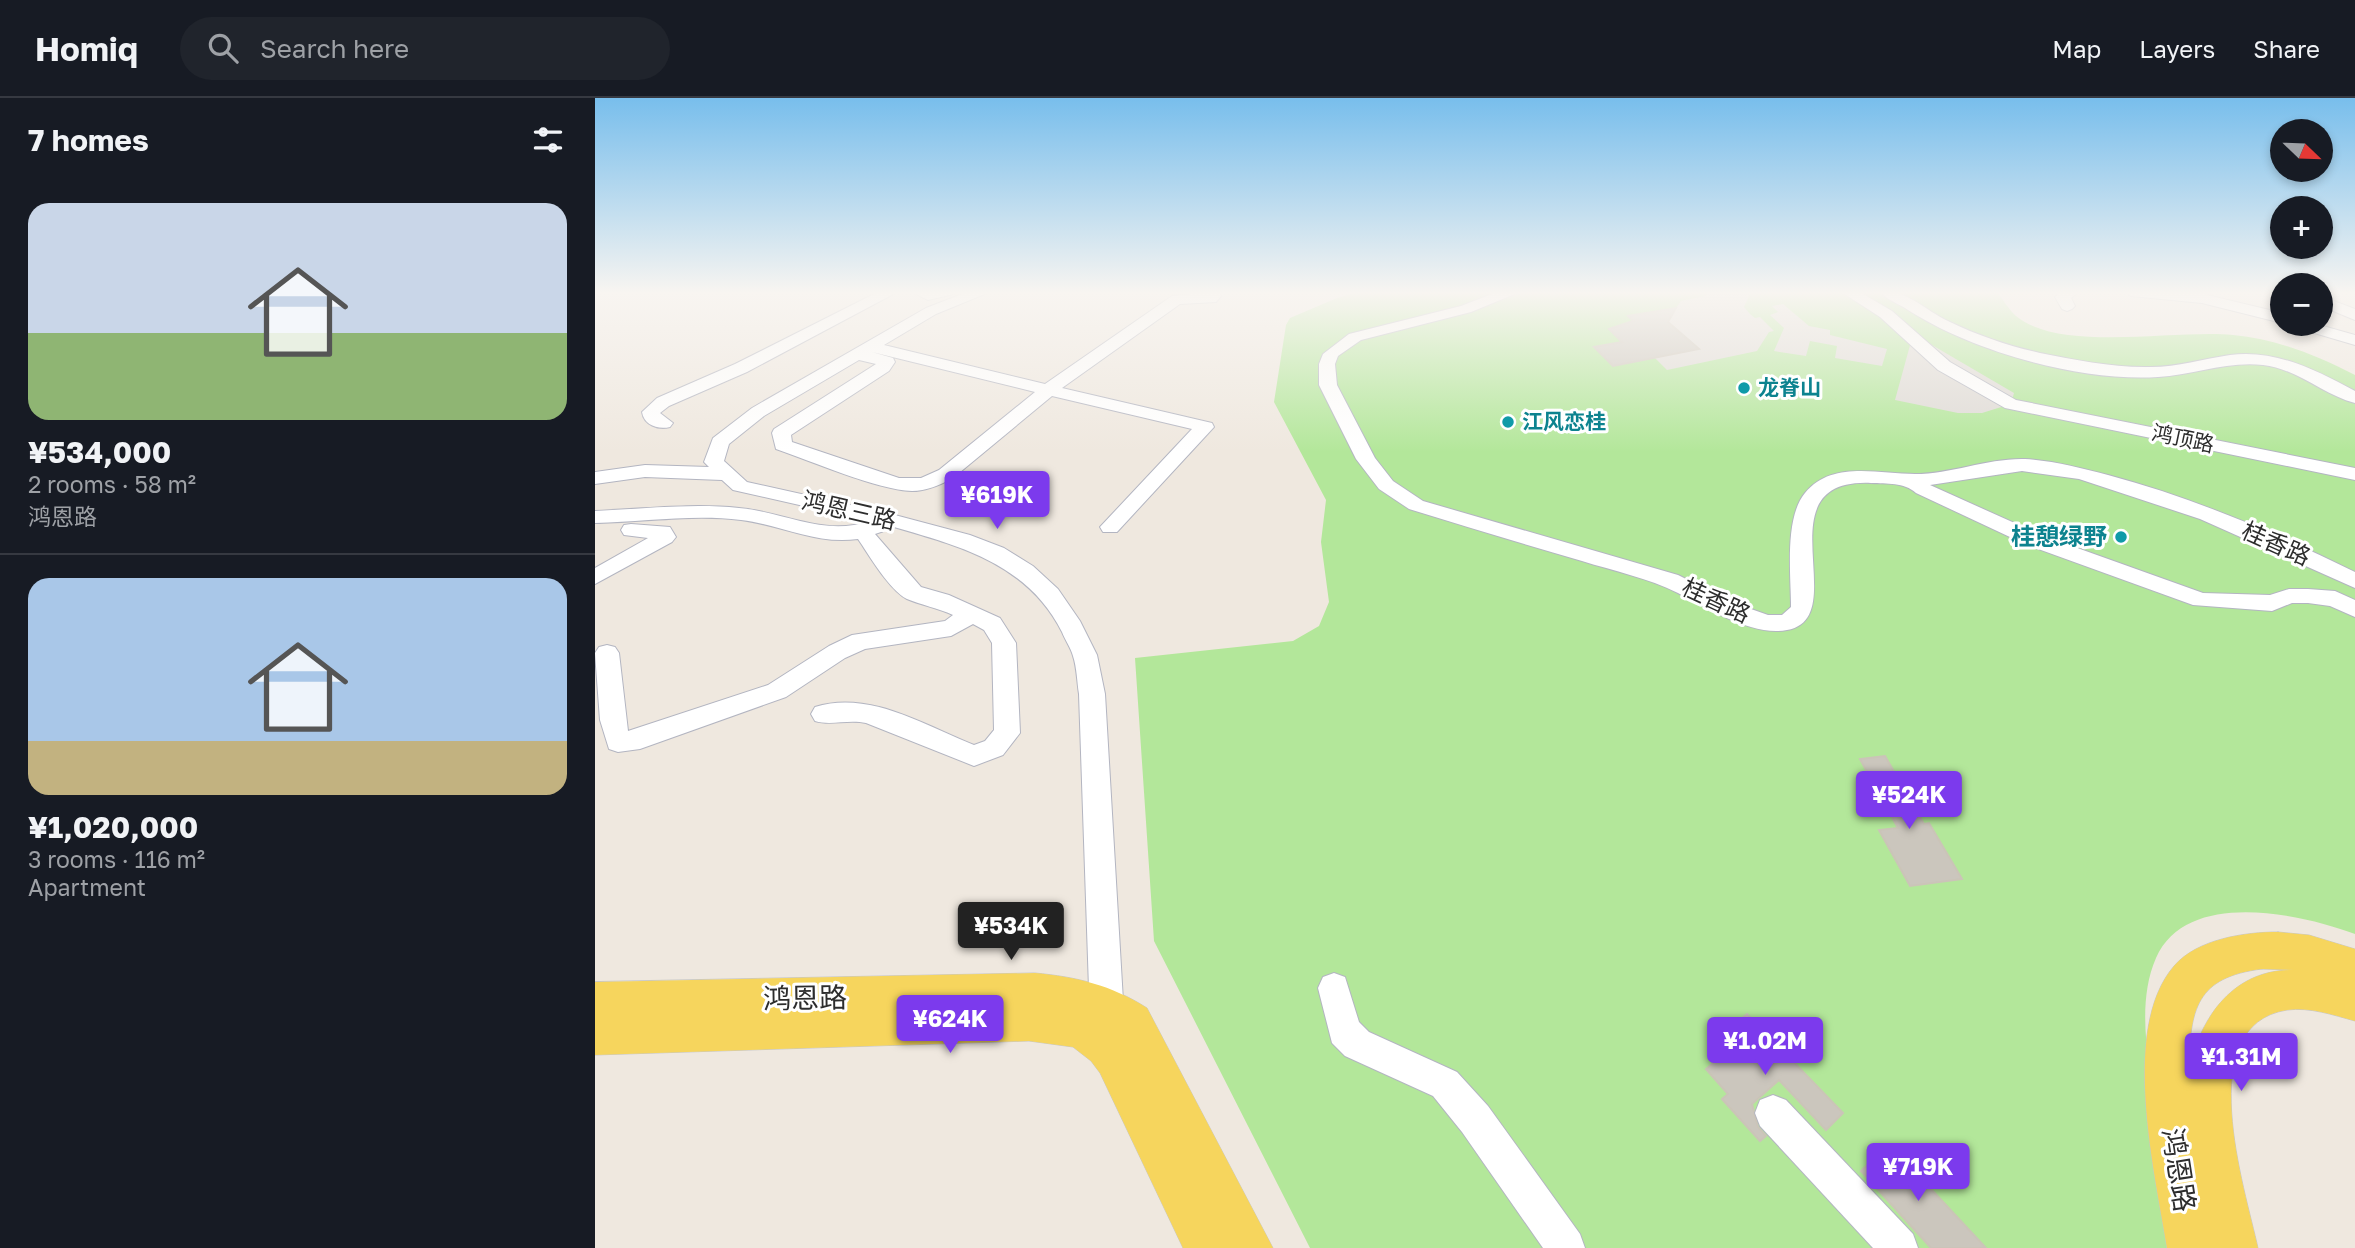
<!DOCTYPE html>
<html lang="en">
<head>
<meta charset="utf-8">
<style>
	:root { --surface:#171b24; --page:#20242c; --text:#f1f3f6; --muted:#9ea1a6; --line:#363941; --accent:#7c3aed }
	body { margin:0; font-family:"Golos Text","Noto Sans SC",sans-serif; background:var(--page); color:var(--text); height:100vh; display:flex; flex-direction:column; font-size:26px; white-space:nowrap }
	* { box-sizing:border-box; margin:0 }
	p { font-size:23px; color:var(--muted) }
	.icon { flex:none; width:38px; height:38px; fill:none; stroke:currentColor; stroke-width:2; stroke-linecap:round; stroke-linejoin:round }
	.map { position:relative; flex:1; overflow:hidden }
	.sheet { display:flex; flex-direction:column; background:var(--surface); width:595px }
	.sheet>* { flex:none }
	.needle { width:46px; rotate:113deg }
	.buttons { position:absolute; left:1675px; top:21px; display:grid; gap:14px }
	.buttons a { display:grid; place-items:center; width:63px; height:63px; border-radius:50%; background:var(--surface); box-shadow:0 4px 10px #0003; font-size:35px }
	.price { position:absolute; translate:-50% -60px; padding:0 16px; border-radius:7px; background:var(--accent); color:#fff; font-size:23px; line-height:46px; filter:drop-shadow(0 2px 4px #0008) }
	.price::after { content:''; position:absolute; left:50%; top:42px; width:21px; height:16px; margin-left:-10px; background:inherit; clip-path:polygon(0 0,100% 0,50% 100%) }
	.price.selected { background:#222; color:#fff }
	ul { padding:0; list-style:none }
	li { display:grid; align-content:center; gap:14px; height:371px; padding:0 28px }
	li+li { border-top:2px solid var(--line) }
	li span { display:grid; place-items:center; height:217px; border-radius:21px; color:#555 }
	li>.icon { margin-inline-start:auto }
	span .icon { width:126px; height:126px; fill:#fffc; stroke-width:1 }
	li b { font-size:30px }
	h2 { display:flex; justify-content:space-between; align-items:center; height:84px; padding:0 28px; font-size:30px }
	header { display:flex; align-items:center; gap:42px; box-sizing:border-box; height:98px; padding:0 35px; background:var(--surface); border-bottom:2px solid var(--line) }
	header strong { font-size:33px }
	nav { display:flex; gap:38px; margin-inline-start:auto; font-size:24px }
	.search { width:490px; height:63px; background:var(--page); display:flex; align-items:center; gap:18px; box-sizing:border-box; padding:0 24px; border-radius:38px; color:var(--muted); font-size:26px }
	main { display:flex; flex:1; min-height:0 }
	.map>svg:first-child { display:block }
	.green { fill:#b3e79a }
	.plaza { fill:#dfdbd6 }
	.building { fill:#cbc6bd; stroke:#cbc4b8; stroke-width:2 }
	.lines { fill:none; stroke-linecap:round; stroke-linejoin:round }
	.minor-casing { stroke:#b3b5c1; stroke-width:2 }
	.major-casing { stroke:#c8c8c8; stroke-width:1 }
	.minor { fill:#fff; fill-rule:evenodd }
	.major { fill:#f6d55d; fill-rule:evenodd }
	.culture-dot { fill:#0f9aa8; stroke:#fff; stroke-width:2.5 }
	.labels { text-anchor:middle; stroke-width:6; stroke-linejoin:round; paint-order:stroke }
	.far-culture-label { font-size:21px; font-weight:bold; fill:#0d838f; stroke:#fff; text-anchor:start }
	.far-street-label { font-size:21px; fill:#2d2d2d; stroke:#fff }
	.street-label { font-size:24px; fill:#2d2d2d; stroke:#fff }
	.culture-label { font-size:24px; font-weight:bold; fill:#0d838f; stroke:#fff; text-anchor:end }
	.near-street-label { font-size:28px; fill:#2d2d2d; stroke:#fff }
</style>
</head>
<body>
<header>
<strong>Homiq</strong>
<div class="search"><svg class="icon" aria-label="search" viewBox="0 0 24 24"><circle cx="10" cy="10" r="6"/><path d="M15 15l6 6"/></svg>Search here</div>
<nav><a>Map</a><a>Layers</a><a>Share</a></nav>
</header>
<main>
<section class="sheet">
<h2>7 homes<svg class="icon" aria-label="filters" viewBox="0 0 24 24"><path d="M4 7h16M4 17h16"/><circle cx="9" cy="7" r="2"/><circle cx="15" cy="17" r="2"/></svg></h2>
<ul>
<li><span style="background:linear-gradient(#c9d6e8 60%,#8fb573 0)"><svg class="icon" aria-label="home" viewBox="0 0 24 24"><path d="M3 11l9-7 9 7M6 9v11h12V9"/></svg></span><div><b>¥534,000</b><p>2 rooms · 58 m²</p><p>鸿恩路</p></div></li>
<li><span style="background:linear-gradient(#a9c7e8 75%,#c2b280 0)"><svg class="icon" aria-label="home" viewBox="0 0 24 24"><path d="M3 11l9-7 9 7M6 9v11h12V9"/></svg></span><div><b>¥1,020,000</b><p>3 rooms · 116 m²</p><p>Apartment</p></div></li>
</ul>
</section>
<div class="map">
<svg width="1760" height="1150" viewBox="0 0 1760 1150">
	<rect width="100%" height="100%" fill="#efe8df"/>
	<path class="green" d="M766,193H1401C1408,201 1413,211 1421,218C1465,255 1582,231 1638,237C1682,241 1721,257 1760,277V836C1706,816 1592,790 1561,860C1540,908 1555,967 1561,1018C1566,1062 1571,1106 1576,1150H715L559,843L540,560L698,543L724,528L734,504L726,444L731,402L679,304L691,227L695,220L742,200Z"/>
	<g class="plaza">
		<path d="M1113,193H1156L1149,209L1155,216L1160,220L1165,219L1179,233L1174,234L1162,253L1072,272L1060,260L1103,250L1083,233L1038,242L1077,216L1086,203L1110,198Z"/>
		<path d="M1188,206L1214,228L1235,232V237L1292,251L1287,268L1240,260L1242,248L1215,243L1211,258L1179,253L1189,230L1175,217L1183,214L1177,208Z"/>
		<path d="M1317,240H1325L1419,295L1416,306L1387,315H1363L1300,302Z"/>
	</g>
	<g class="building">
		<path d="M1081,210L1073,224L1104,251L1018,268L999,249L1027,244L1014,231L1038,223L1033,218Z"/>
		<path d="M1290,658L1329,726L1334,725L1367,781L1315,788L1284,732L1303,730L1265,661Z"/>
		<path d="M1152,916L1248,1015L1231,1032L1184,982L1157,1006L1163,1029L1171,1038L1165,1043L1127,1001L1133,996L1111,971L1146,942L1135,930Z"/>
		<path d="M1294,1046L1391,1150H1336L1266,1073Z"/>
	</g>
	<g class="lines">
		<defs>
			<g id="minor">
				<path d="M285,193H304L152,274L74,308L65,315L78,325L75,329C63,332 49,327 47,314L62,300L140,266Z"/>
				<path d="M315,193H361L359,196L333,202Z"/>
				<path d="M375,193H397L341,216L289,247L450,286L577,198L624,193L626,198L621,204L585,206L467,290L617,325L619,329L522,434H508L505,429L597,331L457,298L358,380C345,387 331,393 317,393C283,392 216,363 181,351L177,335L179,331L281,266L264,262L169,318L134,346L129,363L152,384L296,416L375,437L409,450L438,468L463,491L485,523L502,557L510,596L529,920L524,931L512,936L500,931L495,920L484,596C482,584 482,570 478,558C476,550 470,542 467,534C432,464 361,447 292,427L289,433L280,436L326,489L354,497L405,520L421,545L425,635L408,657L379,668L271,625C253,621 236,628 220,623L216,616L220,609C274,592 329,627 379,647L390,643L399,632L397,545L389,532L378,526L356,538L270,551L250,560L191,599L45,651L23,654L14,651L5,622L0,555L4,549L12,547L20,549L24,555L33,633L173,587L234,548L257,537L350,523L358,517C343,510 326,507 312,501C295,493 274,457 263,441C221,447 187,427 146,422C98,416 48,424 0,425V413C48,411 97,405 144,410C190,414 229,439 275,423L138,392L127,382L50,379L0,386V374L50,367L114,369L109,364L118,340L157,310L331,210ZM277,254L440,294L344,372L326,380H304L197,344L196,337L294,273L300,264L298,260Z"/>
				<path d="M905,193H927L876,214L766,242L743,258L740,266L742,287L780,360L798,383L828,403L1083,477L1139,505L1173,517H1187L1196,509C1196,478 1189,420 1210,395C1237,362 1283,376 1320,376C1357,376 1393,360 1430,361C1459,363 1486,370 1513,377C1599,400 1681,435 1760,474V490L1605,421L1484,381L1427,373L1335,387L1446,437L1608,495L1675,497L1694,491H1713L1740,493L1760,502V519L1735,508L1713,505H1697L1677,513L1598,507L1432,447L1321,395C1309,384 1292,386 1276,385C1164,380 1260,520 1192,532C1159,539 1112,510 1083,495C1053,480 1019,473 987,463C929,446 872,429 814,411L784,391L761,361L724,287V266L728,256L754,236L866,208Z"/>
				<path d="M1245,193H1263L1297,213L1355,264L1421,302L1760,370V382L1410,310L1343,272L1285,219Z"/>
				<path d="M1284,193C1316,193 1327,211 1355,224C1384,238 1414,248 1445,255C1481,262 1519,270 1556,269C1583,269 1608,261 1635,257C1680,251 1721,272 1760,293V305C1728,297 1703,271 1668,267C1632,263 1598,277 1563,279C1485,284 1375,253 1310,210C1301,205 1290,200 1284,193Z"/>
				<path d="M1467,193H1484L1476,200L1480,208L1477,211L1472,213L1467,211L1460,199Z"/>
				<path d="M1529,193H1609L1612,197L1687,215V225L1607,205L1536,198Z"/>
				<path d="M1726,198L1760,211V222L1726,208Z"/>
				<path d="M1697,226H1721L1760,237V247L1699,229Z"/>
				<path d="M36,426L75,429L81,439L77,444L0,486V470L53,440L29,437L26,432L29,427Z"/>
				<path d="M739,875L750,879L764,924L774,934L862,974L893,1008L985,1136L990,1150H948L867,1034L838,998L750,958L737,945L723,890L728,879Z"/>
				<path d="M1178,997L1191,1002L1318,1136L1323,1150H1278L1165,1028L1160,1015L1165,1002Z"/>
			</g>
			<g id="major">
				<path d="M1683,834L1714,837L1760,851V923C1738,917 1715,909 1692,912C1596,927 1650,1090 1663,1150H1572C1560,1075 1525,931 1579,868C1602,841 1650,834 1683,834ZM1667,871L1699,872C1639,871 1606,918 1594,971C1595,911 1601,879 1667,871Z"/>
				<path d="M440,875C482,879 516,887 552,910L678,1150H588L505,975L496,963L478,949L434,943L0,957V884Z"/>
			</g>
		</defs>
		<use href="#minor" class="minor-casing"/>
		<use href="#major" class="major-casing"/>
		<use href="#minor" class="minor"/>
		<use href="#major" class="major"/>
	</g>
	<linearGradient id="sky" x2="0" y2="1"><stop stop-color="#78beec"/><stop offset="0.55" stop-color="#f8f5f1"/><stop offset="1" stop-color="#f8f5f1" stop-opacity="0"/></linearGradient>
	<rect width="1760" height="354" fill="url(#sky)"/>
	<g class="culture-dot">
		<circle cx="1149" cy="290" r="7"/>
		<circle cx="913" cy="324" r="7"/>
		<circle cx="1526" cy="439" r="7"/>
	</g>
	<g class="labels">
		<g class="far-culture-label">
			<text x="1163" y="297">龙脊山</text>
			<text x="927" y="331">江风恋桂</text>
		</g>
		<g class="far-street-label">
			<text transform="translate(1588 341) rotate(12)" y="7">鸿顶路</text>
		</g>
		<g class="street-label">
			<text transform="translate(254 413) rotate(13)" y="8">鸿恩三路</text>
			<text transform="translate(1681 446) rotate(24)" y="8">桂香路</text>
			<text transform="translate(1121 503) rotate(25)" y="8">桂香路</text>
		</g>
		<g class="culture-label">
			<text x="1512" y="447">桂憩绿野</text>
		</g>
		<g class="near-street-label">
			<text transform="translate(210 900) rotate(-1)" y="10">鸿恩路</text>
			<text transform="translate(1584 1072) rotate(81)" y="10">鸿恩路</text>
		</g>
	</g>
</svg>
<div class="buttons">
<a><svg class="needle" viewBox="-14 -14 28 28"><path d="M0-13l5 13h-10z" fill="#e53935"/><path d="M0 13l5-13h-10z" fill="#9ea1a6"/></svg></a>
<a>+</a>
<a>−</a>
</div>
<b class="price" style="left:402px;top:433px">¥619K</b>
<b class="price" style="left:1314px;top:733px">¥524K</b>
<b class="price selected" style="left:416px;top:864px">¥534K</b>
<b class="price" style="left:355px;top:957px">¥624K</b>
<b class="price" style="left:1170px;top:979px">¥1.02M</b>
<b class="price" style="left:1646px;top:995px">¥1.31M</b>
<b class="price" style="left:1323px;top:1105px">¥719K</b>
</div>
</main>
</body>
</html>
